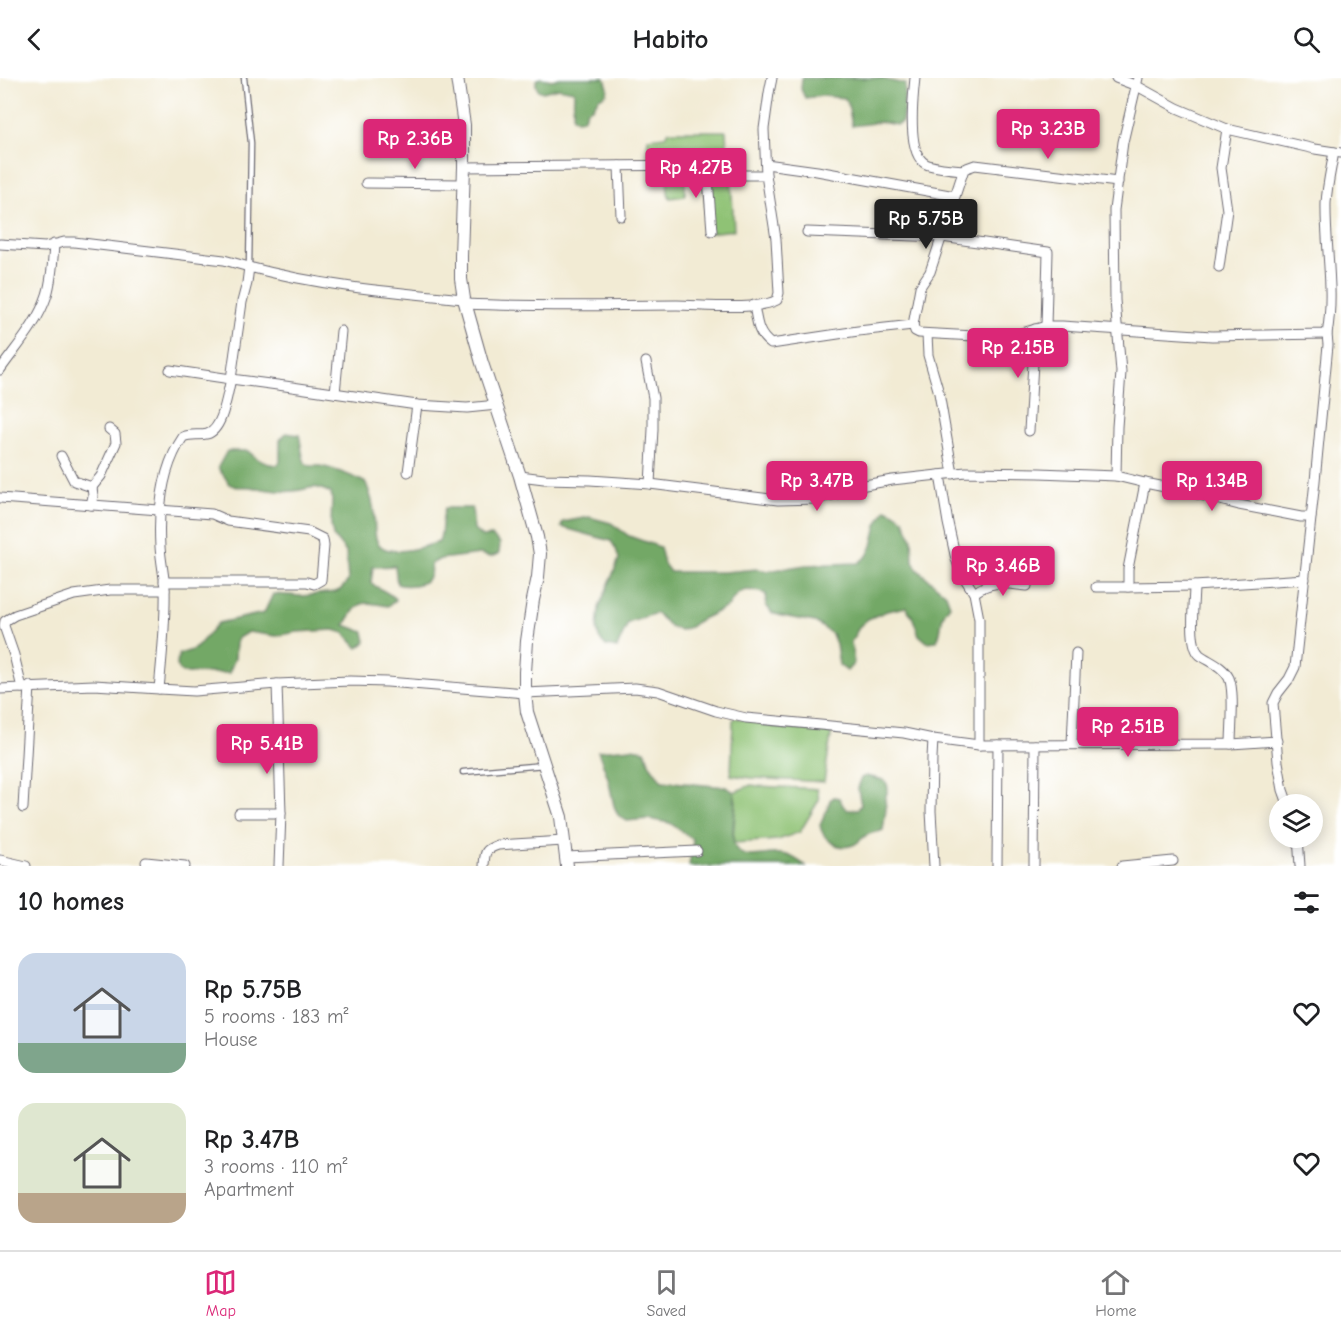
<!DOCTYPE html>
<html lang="en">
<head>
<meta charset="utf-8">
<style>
	:root { --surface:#fff; --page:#f6f6f6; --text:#202124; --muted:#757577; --line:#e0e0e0; --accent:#db2777 }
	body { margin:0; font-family:"Comic Neue",sans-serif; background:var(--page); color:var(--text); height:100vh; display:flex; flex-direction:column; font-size:22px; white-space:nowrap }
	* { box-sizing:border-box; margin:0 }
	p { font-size:20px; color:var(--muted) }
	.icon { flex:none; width:33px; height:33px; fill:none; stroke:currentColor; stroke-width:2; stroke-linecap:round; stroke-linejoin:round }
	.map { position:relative; height:788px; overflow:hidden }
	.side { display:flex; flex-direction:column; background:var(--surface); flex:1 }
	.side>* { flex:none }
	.controls { position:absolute; left:1269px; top:716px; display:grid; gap:12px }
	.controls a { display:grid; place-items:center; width:54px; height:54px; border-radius:50%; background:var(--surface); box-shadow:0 3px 15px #0003; font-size:30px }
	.price { position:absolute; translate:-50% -51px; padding:0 14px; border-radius:6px; background:var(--accent); color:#fff; font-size:20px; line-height:39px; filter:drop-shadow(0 2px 3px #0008) }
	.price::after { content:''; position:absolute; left:50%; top:36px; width:18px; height:14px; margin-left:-9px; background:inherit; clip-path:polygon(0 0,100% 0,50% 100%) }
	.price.selected { background:#222; color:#fff }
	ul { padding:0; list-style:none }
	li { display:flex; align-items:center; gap:18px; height:150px; padding:0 18px }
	li span { display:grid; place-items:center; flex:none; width:168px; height:120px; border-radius:18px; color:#555 }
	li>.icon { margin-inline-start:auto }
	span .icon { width:72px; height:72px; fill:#fffc; stroke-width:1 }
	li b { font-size:26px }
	h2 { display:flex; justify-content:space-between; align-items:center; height:72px; padding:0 18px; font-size:26px }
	header { display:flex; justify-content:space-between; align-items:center; height:78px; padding:0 18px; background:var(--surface); font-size:27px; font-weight:700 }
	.menu { display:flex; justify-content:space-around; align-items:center; height:84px; border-top:2px solid var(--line); background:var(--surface); font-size:16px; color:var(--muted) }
	.menu a { display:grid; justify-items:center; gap:3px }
	.menu .selected { color:var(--accent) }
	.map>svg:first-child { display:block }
	.green { fill:#8fc274; stroke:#587258; stroke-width:1.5 }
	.forest { fill:#73a866; stroke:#4a6550; stroke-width:1.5 }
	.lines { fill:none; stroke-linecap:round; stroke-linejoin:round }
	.lane-casing { stroke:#6b6871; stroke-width:7 }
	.street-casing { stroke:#6b6871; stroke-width:11 }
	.secondary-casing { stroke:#6b6871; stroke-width:14 }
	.lane { stroke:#fff; stroke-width:4.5 }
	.street { stroke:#fff; stroke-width:9 }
	.secondary { stroke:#fff; stroke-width:12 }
</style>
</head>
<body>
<header><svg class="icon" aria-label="back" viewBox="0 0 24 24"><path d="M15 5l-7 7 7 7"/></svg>Habito<svg class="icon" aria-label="search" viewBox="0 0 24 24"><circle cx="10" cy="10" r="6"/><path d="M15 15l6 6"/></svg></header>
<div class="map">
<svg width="1341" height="788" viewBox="0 0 1341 788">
	<rect width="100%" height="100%" fill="#fff"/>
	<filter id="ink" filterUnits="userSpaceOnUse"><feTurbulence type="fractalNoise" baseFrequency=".0167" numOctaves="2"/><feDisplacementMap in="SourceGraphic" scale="12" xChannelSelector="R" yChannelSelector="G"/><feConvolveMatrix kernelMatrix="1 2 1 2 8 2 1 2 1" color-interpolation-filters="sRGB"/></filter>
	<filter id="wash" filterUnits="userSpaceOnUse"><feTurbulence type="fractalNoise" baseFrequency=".008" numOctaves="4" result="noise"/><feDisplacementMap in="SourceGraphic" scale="24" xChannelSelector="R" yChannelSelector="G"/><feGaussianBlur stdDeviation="1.35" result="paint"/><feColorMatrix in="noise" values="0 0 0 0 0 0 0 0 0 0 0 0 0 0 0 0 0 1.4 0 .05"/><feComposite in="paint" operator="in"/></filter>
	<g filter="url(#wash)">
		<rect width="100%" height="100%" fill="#f2ebd4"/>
		<g class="green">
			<path d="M669,53H726L728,85L731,98L734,152L708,155L703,99L685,101V118L670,120L668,115L666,82L650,81C647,74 647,68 648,60L665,58Z"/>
			<path d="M735,640L832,651L824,704L752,700L731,697L733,642Z"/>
			<path d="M751,707C773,710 795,709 817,711L819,722L800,754L778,762L734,765L733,760L736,724L734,714Z"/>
		</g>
		<g class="forest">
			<path d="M541,0L552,2L560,0H605L608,10L607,15L598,21L592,30L587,32L583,41L577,42L573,39L574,13L558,10L543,14L538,12L536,7V2Z"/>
			<path d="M802,0H878L905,6L904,29L902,44L897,47L881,44L852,48L849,31L845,20L822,18L805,20L801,11Z"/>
			<path d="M286,355L299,357C301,363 302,382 306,386C310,389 315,388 320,388C332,390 355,399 366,405C370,415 374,426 374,437C375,444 374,453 376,460C381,483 424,469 439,464C443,453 441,441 445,430H472L474,452L482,459L492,458L500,465L499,476L490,479L480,476L440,481L431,486C430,490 431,493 430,497C426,508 406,509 397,506L395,488L373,489L371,505C381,513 388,513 396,522L388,528C359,523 360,522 345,547L364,554L366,564L358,570L344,555L334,552L297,554L276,558L248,554L238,560L236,565L235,580L229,595H182C175,589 177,585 179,576L192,572L197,569L218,545L264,535L273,516L302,518L335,514L340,512L348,503L346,474L333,458L331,447L332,420L331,415C309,405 314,411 294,413C280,415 265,411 250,409C241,408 236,411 228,405C226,398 220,395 218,389L227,373H248C256,381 265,387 277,387L280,384V362Z"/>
			<path d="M886,431L897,436L904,442L912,461L913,483L918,492L946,516L950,527C938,540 944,548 937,563L927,564L919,557L912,538L906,529L887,533L868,541L860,548L851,564L854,585L847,593L839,587L836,566L832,556L815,544L782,538L772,535L766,527V516C748,510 738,509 729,528L698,543L690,549L680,552L671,549L656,535L628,545L617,570L606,568L599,560L597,551L599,530L619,481L616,471L611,463L561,449L563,444L589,439L611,445L629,458L660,469L664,486L670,494H724L758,491L768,493L806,487L858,485L867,478L872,468L877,447Z"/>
			<path d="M631,670L645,672L650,687L662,703L726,709L734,714C737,729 732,745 733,761C736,788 764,774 782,776C794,777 798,784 807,788H689L693,762L670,745L648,741L627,743L618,737L614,728L608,700L598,673Z"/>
			<path d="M866,698L883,702L887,706L888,711L885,721L886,731L883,752C878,755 875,753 869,756C863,758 859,765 853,767C838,773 822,761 820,747L827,732L830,722L834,719L839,720L844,729L848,732L858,731L861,727L858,711L861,700Z"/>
		</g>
	</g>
	<g filter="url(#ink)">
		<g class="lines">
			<defs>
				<g id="lane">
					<path d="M244,0L251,65L249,189"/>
					<path d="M463,694L544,687"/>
				</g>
				<g id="street">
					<path d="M915,0C913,19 906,76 926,86C935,90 953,91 963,92"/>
					<path d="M1116,0L1137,8L1177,30L1227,51L1315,71L1341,75"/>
					<path d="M766,86L817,93L955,118"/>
					<path d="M707,87L712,153"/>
					<path d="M619,88L621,138"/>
					<path d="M464,89L707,87L722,90L744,97H766"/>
					<path d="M1118,104L975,87L964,91L930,194L920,209L913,247L915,253L919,255L993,259L1015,257L1046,248H1062L1212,258L1327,256C1335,212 1325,169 1326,125C1327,108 1331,91 1334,74"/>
					<path d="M366,105L463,106"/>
					<path d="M807,154L942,159L1048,174L1046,248"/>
					<path d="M0,166L45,169L64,164H74L224,182L249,189"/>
					<path d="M1219,189L1227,132L1221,90L1227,51"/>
					<path d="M464,221C391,214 320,208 249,189L247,205L242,224L231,301L285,308L417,327L467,330L497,327"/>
					<path d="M465,226C535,229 606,228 677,227C701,227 757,233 777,222L779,215L776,161L766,97L764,51L769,15L772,0"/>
					<path d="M754,227C757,243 757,256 771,266L858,253L913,247"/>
					<path d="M927,256L928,277L939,315L953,396"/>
					<path d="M646,284L653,320V351L650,406"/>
					<path d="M0,292C17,268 38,245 47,217C52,201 53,183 54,166"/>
					<path d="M170,292L231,301C227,316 223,352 207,356C199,358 191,355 183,359C162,390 158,433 160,469C161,483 164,497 165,510C166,543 162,579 159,611L194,613L277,606L350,603L387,604L525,615L635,610L658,613L716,633L746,640L904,655L933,661L979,667L1231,666L1277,663"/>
					<path d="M335,315L341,253"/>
					<path d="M1029,353L1035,251"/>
					<path d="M61,378L74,403L92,409L93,418L91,427"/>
					<path d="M408,394L417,327"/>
					<path d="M940,397L948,445L956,481L962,496L974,515L979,541V667"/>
					<path d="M520,398L544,401L590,402L650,406L778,422L816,421L841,415L865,407L892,402L966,394L1039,395L1116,398L1145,405L1185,413L1239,427L1301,439H1311"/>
					<path d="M1116,398L1117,349L1121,294L1115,222L1114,132L1123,64L1138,0"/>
					<path d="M1145,405L1128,491V509L1194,508L1305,501"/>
					<path d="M92,409L101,398L116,365L115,356L109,351"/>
					<path d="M0,420L212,436L228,443L309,454L323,461L324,468L321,502L314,506L307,504H164"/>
					<path d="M1194,508C1194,524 1188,567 1200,577C1210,584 1223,588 1229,600C1235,614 1231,650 1231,666"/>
					<path d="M1096,509H1128"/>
					<path d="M974,515C993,501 1005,506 1027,508"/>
					<path d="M277,606L281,735L279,788"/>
					<path d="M0,611L22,610"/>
					<path d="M159,611L94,607L22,610L14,577L4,548L5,543L15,537L74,517L110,512H165"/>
					<path d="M933,661L932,680L931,733L934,788"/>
					<path d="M1072,666L1076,575"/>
					<path d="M1288,726L1283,712L1278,684L1273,625L1278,615L1289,601L1295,589L1315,403L1328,267L1327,256"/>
					<path d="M23,730L30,608"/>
					<path d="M239,735H281"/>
					<path d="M1298,759L1300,788"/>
					<path d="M566,779L697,773"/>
					<path d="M0,782L26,788"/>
					<path d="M146,784L185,788"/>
					<path d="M484,788C485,774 484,772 498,767L564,763"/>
					<path d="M997,788L998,667"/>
					<path d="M1034,788L1035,667"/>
					<path d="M1122,788L1173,783"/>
				</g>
				<path id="secondary" d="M457,0L464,47V89L461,178V201L464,221L482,285L520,398L537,459L540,476L538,499L533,522L527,563L525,594V615L527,634L561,739L567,788"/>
			</defs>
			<use href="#lane" class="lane-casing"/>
			<use href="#street" class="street-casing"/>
			<use href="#secondary" class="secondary-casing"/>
			<use href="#lane" class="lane"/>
			<use href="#street" class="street"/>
			<use href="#secondary" class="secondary"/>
		</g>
	</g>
</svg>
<div class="controls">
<a><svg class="icon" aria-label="layers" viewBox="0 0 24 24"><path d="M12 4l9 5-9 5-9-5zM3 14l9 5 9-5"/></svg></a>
</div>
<b class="price" style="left:1048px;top:82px">Rp 3.23B</b>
<b class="price" style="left:415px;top:92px">Rp 2.36B</b>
<b class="price" style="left:696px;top:121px">Rp 4.27B</b>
<b class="price selected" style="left:926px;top:172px">Rp 5.75B</b>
<b class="price" style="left:1018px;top:301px">Rp 2.15B</b>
<b class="price" style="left:817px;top:434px">Rp 3.47B</b>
<b class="price" style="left:1212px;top:434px">Rp 1.34B</b>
<b class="price" style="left:1003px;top:519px">Rp 3.46B</b>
<b class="price" style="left:1128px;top:680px">Rp 2.51B</b>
<b class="price" style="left:267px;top:697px">Rp 5.41B</b>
</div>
<section class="side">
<h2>10 homes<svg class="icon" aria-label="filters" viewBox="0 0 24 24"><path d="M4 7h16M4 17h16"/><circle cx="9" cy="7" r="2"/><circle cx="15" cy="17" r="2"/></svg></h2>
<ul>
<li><span style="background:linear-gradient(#c9d6e8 75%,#7fa58c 0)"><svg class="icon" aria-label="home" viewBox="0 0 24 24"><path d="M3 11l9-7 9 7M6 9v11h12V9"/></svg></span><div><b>Rp 5.75B</b><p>5 rooms · 183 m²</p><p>House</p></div><svg class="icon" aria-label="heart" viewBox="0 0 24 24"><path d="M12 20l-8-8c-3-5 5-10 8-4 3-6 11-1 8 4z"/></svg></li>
<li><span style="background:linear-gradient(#dfe7d0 75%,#b9a48a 0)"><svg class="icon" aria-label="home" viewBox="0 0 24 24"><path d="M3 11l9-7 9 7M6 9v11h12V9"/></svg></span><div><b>Rp 3.47B</b><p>3 rooms · 110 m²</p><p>Apartment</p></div><svg class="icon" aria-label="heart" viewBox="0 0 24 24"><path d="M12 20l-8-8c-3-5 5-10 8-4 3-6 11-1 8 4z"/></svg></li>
</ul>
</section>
<nav class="menu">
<a class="selected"><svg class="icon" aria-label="map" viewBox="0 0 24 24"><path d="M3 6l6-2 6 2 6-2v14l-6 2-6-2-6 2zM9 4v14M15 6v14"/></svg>Map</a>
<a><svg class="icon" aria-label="saved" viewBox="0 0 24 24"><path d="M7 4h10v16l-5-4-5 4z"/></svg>Saved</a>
<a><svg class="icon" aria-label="home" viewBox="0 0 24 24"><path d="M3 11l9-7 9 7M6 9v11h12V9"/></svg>Home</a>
</nav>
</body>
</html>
